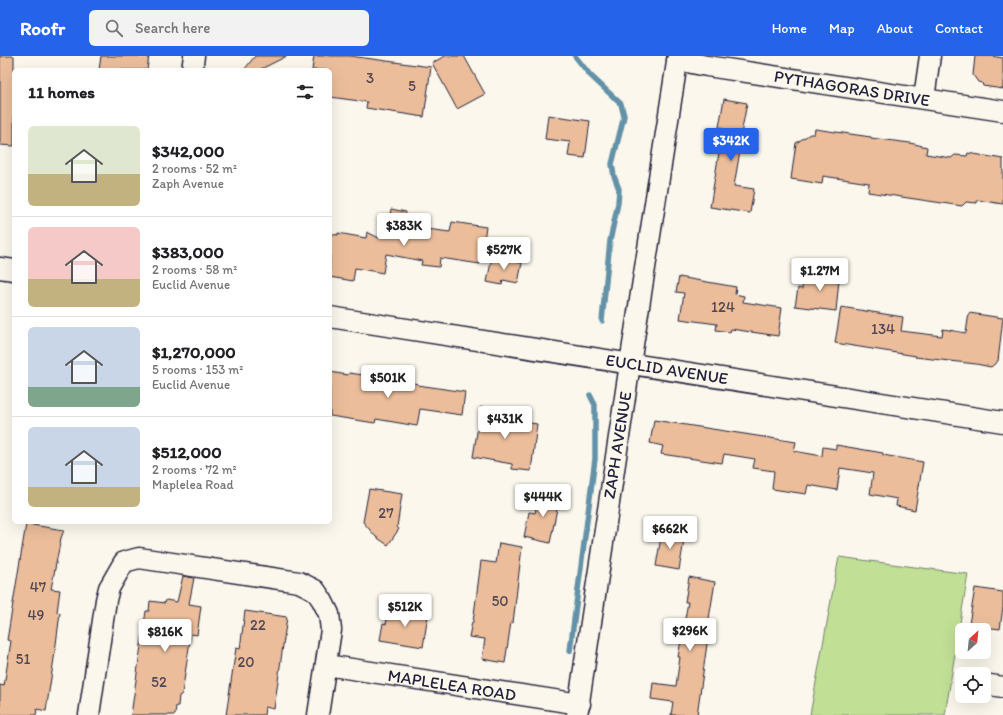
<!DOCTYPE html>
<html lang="en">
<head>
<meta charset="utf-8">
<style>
	:root { --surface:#fff; --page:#f2f2f2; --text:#202124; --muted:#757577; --line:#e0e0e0; --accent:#2563eb }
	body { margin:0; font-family:Itim,sans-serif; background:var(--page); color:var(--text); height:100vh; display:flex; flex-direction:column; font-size:15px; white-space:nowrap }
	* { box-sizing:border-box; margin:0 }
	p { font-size:13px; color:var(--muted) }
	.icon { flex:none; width:22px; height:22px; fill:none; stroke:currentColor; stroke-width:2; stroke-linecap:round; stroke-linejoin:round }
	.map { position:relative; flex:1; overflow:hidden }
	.details { position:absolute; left:12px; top:12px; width:320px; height:456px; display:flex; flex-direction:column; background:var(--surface); border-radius:6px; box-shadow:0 4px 16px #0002 }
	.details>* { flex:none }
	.needle { width:26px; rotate:27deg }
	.controls { position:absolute; left:955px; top:567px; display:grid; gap:8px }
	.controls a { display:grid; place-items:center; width:36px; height:36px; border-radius:6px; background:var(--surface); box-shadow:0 4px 16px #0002; font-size:20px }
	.price { position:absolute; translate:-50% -34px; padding:0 9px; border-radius:4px; background:#fff; color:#222; font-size:13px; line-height:26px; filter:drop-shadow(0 1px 2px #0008) }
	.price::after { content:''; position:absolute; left:50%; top:24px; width:12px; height:9px; margin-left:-6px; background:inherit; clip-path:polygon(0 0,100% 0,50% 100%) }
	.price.active { background:var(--accent); color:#fff }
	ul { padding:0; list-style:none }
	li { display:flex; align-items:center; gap:12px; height:100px; padding:0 16px }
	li+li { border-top:1px solid var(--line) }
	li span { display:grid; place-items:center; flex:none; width:112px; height:80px; border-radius:6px; color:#555 }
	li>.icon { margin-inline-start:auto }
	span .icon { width:48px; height:48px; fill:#fffc; stroke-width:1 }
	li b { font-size:17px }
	h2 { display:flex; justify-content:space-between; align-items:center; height:48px; padding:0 16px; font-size:17px }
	header { display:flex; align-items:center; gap:24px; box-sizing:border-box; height:56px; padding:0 20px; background:var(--accent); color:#fff }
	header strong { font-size:19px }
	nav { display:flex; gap:22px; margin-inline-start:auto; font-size:14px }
	.search { width:280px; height:36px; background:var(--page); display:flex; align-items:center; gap:10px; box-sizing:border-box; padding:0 14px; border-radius:6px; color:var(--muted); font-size:15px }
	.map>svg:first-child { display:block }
	.green { fill:#c2df96; stroke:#728068 }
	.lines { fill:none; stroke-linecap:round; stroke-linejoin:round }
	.stream { stroke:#6492a8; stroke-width:5.5 }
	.building { fill:#ebbd9b; stroke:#22223b }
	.minor-casing { stroke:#22223b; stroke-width:23 }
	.minor { stroke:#fbf7ec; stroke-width:20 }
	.labels { text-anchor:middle; stroke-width:3; stroke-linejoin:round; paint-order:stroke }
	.number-label { font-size:15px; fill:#544953 }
	.street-label { font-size:17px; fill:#22223b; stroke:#fbf7ec }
</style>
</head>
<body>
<header>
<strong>Roofr</strong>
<div class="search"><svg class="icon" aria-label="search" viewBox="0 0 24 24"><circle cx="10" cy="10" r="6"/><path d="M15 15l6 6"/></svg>Search here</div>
<nav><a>Home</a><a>Map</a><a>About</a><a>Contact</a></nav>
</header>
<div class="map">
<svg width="1003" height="659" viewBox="0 0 1003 659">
	<rect width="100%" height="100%" fill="#fbf7ec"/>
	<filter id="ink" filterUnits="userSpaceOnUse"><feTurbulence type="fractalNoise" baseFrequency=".025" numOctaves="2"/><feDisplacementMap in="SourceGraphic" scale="8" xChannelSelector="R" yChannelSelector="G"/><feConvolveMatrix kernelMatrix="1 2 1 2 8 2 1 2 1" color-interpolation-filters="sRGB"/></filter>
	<g filter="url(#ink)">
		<path class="green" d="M839,501L968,518L945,659H810Z"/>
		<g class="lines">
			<g class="stream">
				<path d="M575,0L590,19L621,48L624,60L612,108L614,120L619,133L618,147L610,185L602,265"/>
				<path d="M570,595L595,403V349L590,339"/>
			</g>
		</g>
		<g class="building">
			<path d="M0,0H14V90L0,89Z"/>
			<path d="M101,0H149L147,14H99Z"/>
			<path d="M255,0H287L259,14H244Z"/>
			<path d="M314,0H350L431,11L424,61L366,52L367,46L330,41V14H312Z"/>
			<path d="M445,0H464L485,38L457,53L432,7Z"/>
			<path d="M975,0H992L1003,2V33L983,30L982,27L978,26L973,19Z"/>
			<path d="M724,43L747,47L739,89H741L734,130L754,133L750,157L710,151L723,72L719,71Z"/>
			<path d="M548,59L590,65L585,102L568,100L570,86L545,83Z"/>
			<path d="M815,73L871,81V82L910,87L927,91L926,98L951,102L955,99L967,100L968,97L1003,103V148L977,144V147L966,146L962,150L868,136L869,127L823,120L822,128L791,123L796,87L810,78H814Z"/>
			<path d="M391,153L406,156L403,170L450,176L452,166L486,171L480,208L440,202L439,211L421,209L422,205L386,198L383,217L355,212L353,225L330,221V178L338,179V177L366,182L367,176L379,182L380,171L388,173Z"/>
			<path d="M492,201L522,207L518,227L503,224L502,229L487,226Z"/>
			<path d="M824,211L840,213L836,255L795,250L798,232L802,233L803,224L823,226Z"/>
			<path d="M679,221L736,231L735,238L744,240L743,246L782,252L778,280L731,273L730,276L716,274L717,268L680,263L684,237L676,236Z"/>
			<path d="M841,251L903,261L901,275L942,280L943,273L966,277L969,257L1003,262L998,305L991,311L976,308L915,301L916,300L835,287Z"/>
			<path d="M330,316L348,319L349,317L400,324L418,328V329L465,336L462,359L420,353L417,370L376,363L375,367L330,360Z"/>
			<path d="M481,351L505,355L503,363L537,368L531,415L512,413V408L473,401Z"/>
			<path d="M654,364L796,386L794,395L822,400L823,391L836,393V389L883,397V399L923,406L915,454L896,450L897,443L870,438L873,417L840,412L837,434L808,429L806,438L772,433L774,415L753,412L755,403L724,398L722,407L661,398L663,390L650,387Z"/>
			<path d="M369,433L402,438L397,471L399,473L388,489L376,481L363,466Z"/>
			<path d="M540,434L560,438L550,487L524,481L529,456L535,457Z"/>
			<path d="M26,468L64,474L61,482L51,533L60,534L57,556L60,557L55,596L46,655L37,653L36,659H0V629L4,630L11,585L7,584Z"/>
			<path d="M662,475L685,479L679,514L656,510Z"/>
			<path d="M499,487L522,491L513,567L511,566L505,607L482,603L485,583L469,581L472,566H473L481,505L496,507Z"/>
			<path d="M183,520L194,522L189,548L201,550L197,579L191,578L182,638L179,640L178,650H176L175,659H131L146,555H149L150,545L165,547L166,544L177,546Z"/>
			<path d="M689,521L715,526L706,581H708L697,659H671L673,646L651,643L653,627L676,630L680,601H678L688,546H685Z"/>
			<path d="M975,532L1003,536V551L1000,573L984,571V574H968Z"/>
			<path d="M389,552L428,559L423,591L380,584L383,567L386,568Z"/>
			<path d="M245,555L287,561L274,653L265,651L264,659H226L236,592L240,593Z"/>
		</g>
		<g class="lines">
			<defs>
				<g id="minor">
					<path d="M677,4L707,10L1003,55"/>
					<path d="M192,14L194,0"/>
					<path d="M924,42L930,0"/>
					<path d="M0,212L14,214"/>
					<path d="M330,261L1003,366"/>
					<path d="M326,609L580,648"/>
					<path d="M984,628L1003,631"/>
					<path d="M89,659L106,544L109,532L124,506L139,502L299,526L315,534L322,544L329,558L331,574L318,659"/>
					<path d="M577,659L630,308L678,0"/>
				</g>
			</defs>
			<use href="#minor" class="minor-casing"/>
			<use href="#minor" class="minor"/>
		</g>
	</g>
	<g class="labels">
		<g class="number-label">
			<text x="370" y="27">3</text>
			<text x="412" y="35">5</text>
			<text x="723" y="256">124</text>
			<text x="883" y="278">134</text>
			<text x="386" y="462">27</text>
			<text x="38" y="536">47</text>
			<text x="500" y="550">50</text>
			<text x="36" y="564">49</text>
			<text x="258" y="574">22</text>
			<text x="23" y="608">51</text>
			<text x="246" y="611">20</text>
			<text x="159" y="631">52</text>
		</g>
		<g class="street-label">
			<text transform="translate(852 32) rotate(9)" y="6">PYTHAGORAS DRIVE</text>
			<text transform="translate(667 313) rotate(9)" y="6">EUCLID AVENUE</text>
			<text transform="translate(617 389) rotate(-81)" y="6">ZAPH AVENUE</text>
			<text transform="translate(452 629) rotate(9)" y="6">MAPLELEA ROAD</text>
		</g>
	</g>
</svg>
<div class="controls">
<a><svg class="needle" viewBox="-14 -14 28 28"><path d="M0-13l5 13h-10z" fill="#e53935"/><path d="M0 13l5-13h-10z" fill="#757577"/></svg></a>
<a><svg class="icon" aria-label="locate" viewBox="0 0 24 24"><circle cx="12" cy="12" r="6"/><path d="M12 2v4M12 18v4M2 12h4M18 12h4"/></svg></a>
</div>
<b class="price active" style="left:731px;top:106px">$342K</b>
<b class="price" style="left:404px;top:191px">$383K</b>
<b class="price" style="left:504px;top:215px">$527K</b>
<b class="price" style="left:820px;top:236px">$1.27M</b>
<b class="price" style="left:388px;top:343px">$501K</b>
<b class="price" style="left:505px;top:384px">$431K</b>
<b class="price" style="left:543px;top:462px">$444K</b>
<b class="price" style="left:670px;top:494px">$662K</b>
<b class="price" style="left:405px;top:572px">$512K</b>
<b class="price" style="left:690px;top:596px">$296K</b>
<b class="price" style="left:165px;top:597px">$816K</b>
<section class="details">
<h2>11 homes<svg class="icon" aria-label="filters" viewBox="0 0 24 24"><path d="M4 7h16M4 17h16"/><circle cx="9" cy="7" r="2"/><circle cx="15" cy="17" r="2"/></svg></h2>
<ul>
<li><span style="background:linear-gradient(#dfe7d0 60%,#c2b280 0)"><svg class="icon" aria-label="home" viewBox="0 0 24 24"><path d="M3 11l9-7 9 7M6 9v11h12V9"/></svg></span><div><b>$342,000</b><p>2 rooms · 52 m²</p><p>Zaph Avenue</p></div></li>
<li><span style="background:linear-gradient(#f6c9c9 65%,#c2b280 0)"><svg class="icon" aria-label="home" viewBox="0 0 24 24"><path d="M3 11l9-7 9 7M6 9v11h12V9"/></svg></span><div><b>$383,000</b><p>2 rooms · 58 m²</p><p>Euclid Avenue</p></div></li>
<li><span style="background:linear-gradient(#c9d6e8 75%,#7fa58c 0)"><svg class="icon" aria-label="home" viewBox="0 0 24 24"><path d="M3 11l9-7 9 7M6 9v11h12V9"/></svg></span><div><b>$1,270,000</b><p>5 rooms · 153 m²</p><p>Euclid Avenue</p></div></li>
<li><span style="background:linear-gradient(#c9d6e8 75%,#c2b280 0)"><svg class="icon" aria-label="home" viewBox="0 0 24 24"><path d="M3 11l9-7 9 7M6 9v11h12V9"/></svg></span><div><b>$512,000</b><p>2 rooms · 72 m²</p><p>Maplelea Road</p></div></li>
</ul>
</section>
</div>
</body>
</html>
